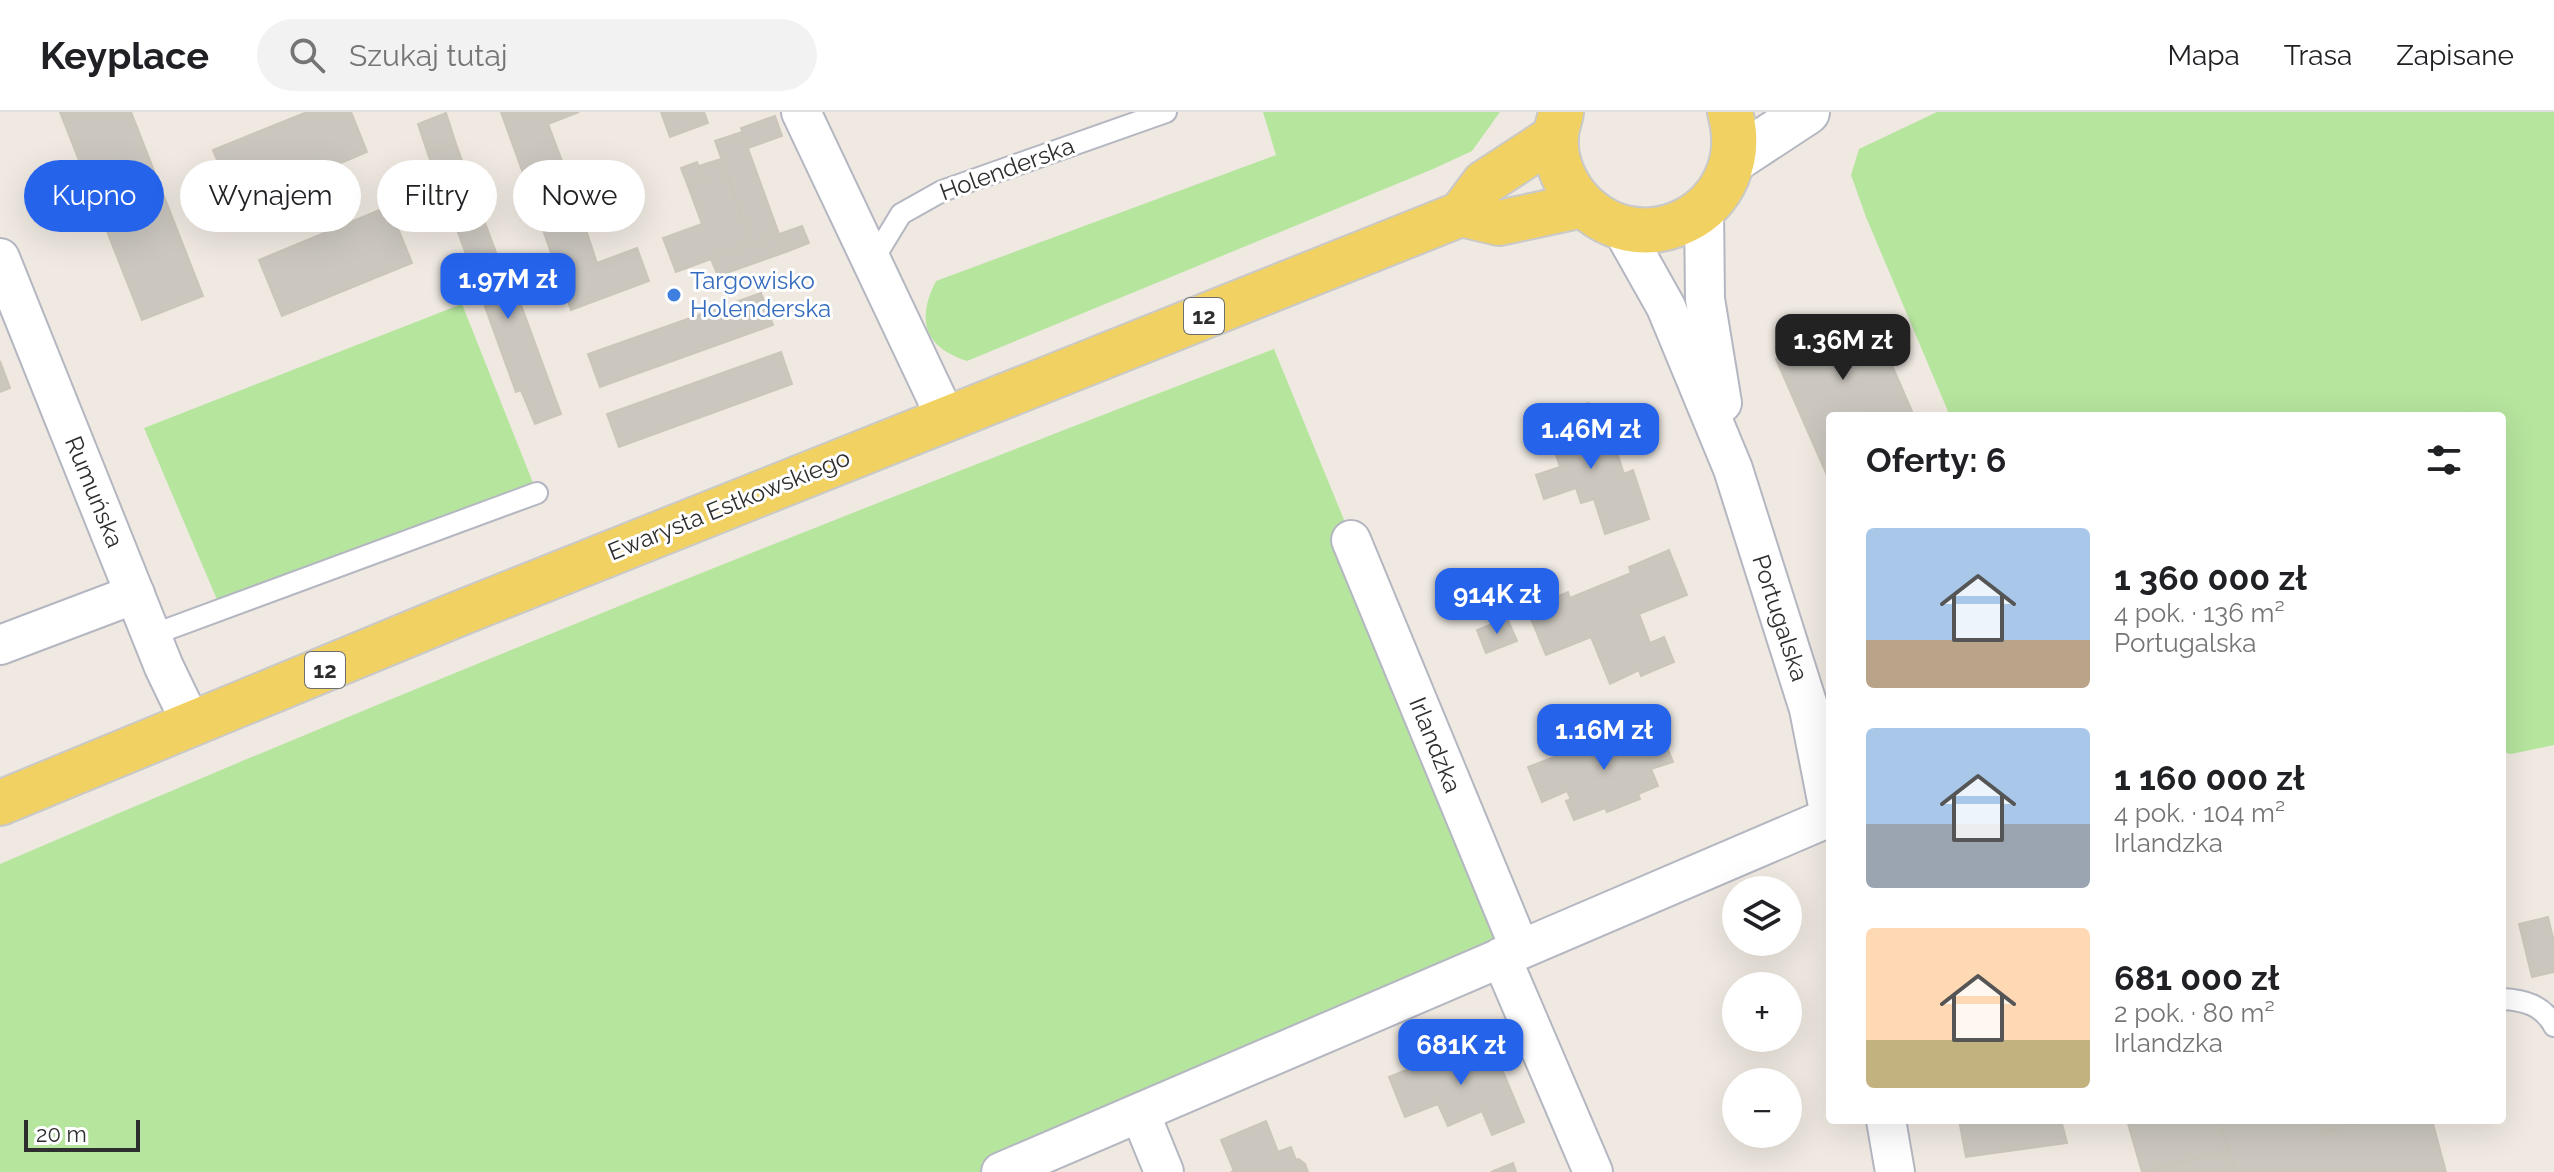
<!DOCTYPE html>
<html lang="pl">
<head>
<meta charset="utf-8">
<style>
	:root { --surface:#fff; --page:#f2f2f2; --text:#202124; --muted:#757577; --line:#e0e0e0; --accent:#2563eb }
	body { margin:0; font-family:Raleway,sans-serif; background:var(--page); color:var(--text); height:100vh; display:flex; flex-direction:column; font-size:30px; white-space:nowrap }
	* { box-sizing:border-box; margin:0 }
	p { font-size:26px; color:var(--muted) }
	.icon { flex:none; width:44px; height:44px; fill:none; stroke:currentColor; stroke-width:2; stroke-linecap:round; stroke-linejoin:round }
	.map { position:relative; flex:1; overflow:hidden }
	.panel { position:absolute; left:1826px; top:300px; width:680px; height:712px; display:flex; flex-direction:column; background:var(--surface); border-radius:8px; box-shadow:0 8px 32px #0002 }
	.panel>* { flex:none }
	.top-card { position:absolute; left:24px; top:48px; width:760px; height:72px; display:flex; gap:16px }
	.fabs { position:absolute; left:1722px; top:764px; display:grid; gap:16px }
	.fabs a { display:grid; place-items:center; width:80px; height:80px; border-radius:50%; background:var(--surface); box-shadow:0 8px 32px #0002; font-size:40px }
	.scale { position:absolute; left:24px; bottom:20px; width:116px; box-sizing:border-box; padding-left:8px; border:4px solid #2e2e2e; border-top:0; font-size:22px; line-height:28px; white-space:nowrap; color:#2e2e2e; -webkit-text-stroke:6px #fff; paint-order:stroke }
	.price { position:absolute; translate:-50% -68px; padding:0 18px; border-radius:16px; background:var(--accent); color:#fff; font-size:26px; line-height:52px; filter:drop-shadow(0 2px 4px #0008) }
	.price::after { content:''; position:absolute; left:50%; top:48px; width:24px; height:18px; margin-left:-12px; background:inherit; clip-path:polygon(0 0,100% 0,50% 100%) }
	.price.selected { background:#222; color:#fff }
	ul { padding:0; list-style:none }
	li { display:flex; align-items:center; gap:24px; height:200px; padding:0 40px }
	li span { display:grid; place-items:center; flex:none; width:224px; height:160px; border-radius:8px; color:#555 }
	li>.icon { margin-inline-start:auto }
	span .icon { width:96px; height:96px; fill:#fffc; stroke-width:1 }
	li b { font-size:34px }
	h2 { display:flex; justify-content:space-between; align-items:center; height:96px; padding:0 40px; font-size:34px }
	.pill { padding:0 28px; border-radius:36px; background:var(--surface); box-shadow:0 8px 32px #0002; font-size:28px; line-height:72px }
	.pill.selected { background:var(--accent); color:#fff }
	header { display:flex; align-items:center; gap:48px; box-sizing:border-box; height:112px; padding:0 40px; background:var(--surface); border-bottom:2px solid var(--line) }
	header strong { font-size:38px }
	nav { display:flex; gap:44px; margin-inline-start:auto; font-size:28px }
	.search { width:560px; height:72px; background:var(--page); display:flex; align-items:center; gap:20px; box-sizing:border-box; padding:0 28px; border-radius:44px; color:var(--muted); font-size:30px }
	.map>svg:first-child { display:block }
	.green { fill:#b6e59e }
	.building { fill:#cbc7bf; stroke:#cbc5ba; stroke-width:2 }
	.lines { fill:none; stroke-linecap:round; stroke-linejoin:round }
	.lane-casing { stroke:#b4b7c1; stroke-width:24 }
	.street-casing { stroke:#b4b7c1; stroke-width:42 }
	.secondary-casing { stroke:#b4b7c1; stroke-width:48 }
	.primary-casing { stroke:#c9c9c9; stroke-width:48 }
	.lane { stroke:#fff; stroke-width:20 }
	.street { stroke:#fff; stroke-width:38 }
	.secondary { stroke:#fff; stroke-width:44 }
	.primary { stroke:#f2d163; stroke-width:44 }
	.shop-dot { fill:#3f7fe0; stroke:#fff; stroke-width:3 }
	.labels { text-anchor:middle; stroke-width:6; stroke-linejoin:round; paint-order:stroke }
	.shield { fill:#fff; stroke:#6d6d6d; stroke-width:2 }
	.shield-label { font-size:22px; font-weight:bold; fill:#2e2e2e }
	.street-label { font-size:24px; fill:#2e2e2e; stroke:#fff }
	.shop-label { font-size:24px; fill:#366cbe; stroke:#fff; text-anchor:start }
</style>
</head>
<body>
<header>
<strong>Keyplace</strong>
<div class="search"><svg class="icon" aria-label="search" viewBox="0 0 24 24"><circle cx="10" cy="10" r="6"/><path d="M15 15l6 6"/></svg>Szukaj tutaj</div>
<nav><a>Mapa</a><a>Trasa</a><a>Zapisane</a></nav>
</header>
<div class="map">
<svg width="2554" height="1060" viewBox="0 0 2554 1060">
	<rect width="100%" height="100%" fill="#efe9e1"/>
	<g class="green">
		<path d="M1263,0H1500L1472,39L1433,57L967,249C924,235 916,208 936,169L1276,43Z"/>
		<path d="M1937,0H2554V633L2511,642L2502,640V304H1950L1866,105L1851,63L1859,37Z"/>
		<path d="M462,192L537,381L221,497L144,316Z"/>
		<path d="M1274,237L1520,837L1001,1060H0V752C420,571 846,401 1274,237Z"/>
	</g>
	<g class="building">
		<path d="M60,0H131L203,184L142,208Z"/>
		<path d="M307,0H351L367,40L236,95L213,38Z"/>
		<path d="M501,0H579L548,12L562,49L545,55L550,67L528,75Z"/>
		<path d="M661,0H704L708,11L670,25Z"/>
		<path d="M446,1L456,32L428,42L418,12Z"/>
		<path d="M775,4L782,24L748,36L741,16Z"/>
		<path d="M742,20L779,122L752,132L715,29Z"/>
		<path d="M456,32L465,57L437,67L428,42Z"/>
		<path d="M721,47L752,132L676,160L663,126L702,112L688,74L704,68L699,54Z"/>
		<path d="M697,50L704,68L688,74L681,56Z"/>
		<path d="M465,57L482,103L455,112L437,67Z"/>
		<path d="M389,94L412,151L282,204L259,148Z"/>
		<path d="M482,103L506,167L511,166L561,302L535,312L521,278L516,280L455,112Z"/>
		<path d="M563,104L568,118L584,112L597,151L637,136L649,169L571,198L541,112Z"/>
		<path d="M802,114L809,131L786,140L779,122Z"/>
		<path d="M779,122L786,140L718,164L711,147Z"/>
		<path d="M761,181L773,213L600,275L588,242Z"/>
		<path d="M1871,205L1914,304H1830V370L1776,247Z"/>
		<path d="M781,240L792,272L619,335L607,302Z"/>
		<path d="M0,249L10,276L0,280Z"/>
		<path d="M1588,291L1605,344L1617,340L1624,362L1633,358L1649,407L1605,422L1594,387L1581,391L1576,376L1544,387L1536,363L1560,355L1544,306Z"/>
		<path d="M1669,438L1687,483L1639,502L1650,531L1664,525L1674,550L1641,564L1639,558L1610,572L1591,525L1546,543L1527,497L1568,480L1570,486L1631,461L1629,455Z"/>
		<path d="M1507,506L1517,529L1486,541L1477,518Z"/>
		<path d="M1652,612L1656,622L1661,621L1673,650L1651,657L1658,674L1638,682L1640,687L1607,700L1605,696L1574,708L1566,689L1571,687L1567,679L1542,690L1528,655L1599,628L1601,631Z"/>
		<path d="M2548,805L2554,830V860L2532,865L2519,812Z"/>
		<path d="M1488,924L1524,1010L1492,1023L1482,999L1448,1014L1438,992L1405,1005L1389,965Z"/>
		<path d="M1959,1008H2061L2067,1031L1966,1045Z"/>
		<path d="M2127,1008H2219L2228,1038L2142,1060Z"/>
		<path d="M2219,1008H2319L2323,1021L2367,1008H2432L2446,1060H2235Z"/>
		<path d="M2319,1008H2358L2359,1010L2323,1021Z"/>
		<path d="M1266,1009L1278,1040L1291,1035L1296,1048L1299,1047L1305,1052L1308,1060H1231L1234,1059L1221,1028Z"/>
		<path d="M2228,1038L2235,1060H2147Z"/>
		<path d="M1513,1051L1516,1060H1491Z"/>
	</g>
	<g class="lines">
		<defs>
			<g id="lane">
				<path d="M873,148L901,102L942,79L1166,0"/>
				<path d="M152,523L537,381"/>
				<path d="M2502,887C2524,888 2543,893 2554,914"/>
			</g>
			<g id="street">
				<path d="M801,0L946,306"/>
				<path d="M1704,97L1705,187L1722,291"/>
				<path d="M1621,115L1666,195L1733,357L1809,597L1830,704"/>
				<path d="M0,146L164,555L192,613"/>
				<path d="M1351,428L1520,837"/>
				<path d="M0,533L135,482"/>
				<path d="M1501,845L1593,1060"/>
				<path d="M1140,1001L1164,1060"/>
				<path d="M1886,1008L1895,1060"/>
				<path d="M1001,1060L1830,705"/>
			</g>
			<path id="secondary" d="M1734,48L1807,0"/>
			<g id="primary">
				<path d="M1561,0C1560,8 1556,16 1556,24C1554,44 1562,66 1574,82C1637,162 1758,99 1730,0"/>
				<path d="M1461,102L1499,111L1583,93"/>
				<path d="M0,691L458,502L1461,102L1484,71L1556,24"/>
			</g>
		</defs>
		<use href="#lane" class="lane-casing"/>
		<use href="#street" class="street-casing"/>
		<use href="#secondary" class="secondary-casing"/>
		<use href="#primary" class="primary-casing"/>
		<use href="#lane" class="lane"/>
		<use href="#street" class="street"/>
		<use href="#secondary" class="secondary"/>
		<use href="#primary" class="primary"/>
	</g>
	<circle class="shop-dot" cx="674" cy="183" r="8"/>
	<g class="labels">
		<g class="shield">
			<rect x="1184" y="186" width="40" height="36" rx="6"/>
			<rect x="305" y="540" width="40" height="36" rx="6"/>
		</g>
		<g class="shield-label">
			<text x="1204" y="212">12</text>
			<text x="325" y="566">12</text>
		</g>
		<g class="street-label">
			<text transform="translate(1007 57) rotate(-20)" y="8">Holenderska</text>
			<text transform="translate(94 380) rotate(68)" y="8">Rumuńska</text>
			<text transform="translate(729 393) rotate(-22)" y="8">Ewarysta Estkowskiego</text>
			<text transform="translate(1780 506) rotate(72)" y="8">Portugalska</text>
			<text transform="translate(1435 633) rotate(68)" y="8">Irlandzka</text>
		</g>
		<g class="shop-label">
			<text x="690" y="177">Targowisko<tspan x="690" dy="28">Holenderska</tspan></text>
		</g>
	</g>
</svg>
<div class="fabs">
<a><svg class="icon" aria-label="layers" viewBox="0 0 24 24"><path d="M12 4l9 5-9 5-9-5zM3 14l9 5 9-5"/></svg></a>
<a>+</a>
<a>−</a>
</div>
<div class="scale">20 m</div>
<b class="price" style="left:508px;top:209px">1.97M zł</b>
<b class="price selected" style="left:1843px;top:270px">1.36M zł</b>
<b class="price" style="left:1591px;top:359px">1.46M zł</b>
<b class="price" style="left:1497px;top:524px">914K zł</b>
<b class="price" style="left:1604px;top:660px">1.16M zł</b>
<b class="price" style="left:1461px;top:975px">681K zł</b>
<div class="top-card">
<a class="pill selected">Kupno</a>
<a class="pill">Wynajem</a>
<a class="pill">Filtry</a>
<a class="pill">Nowe</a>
</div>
<section class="panel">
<h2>Oferty: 6<svg class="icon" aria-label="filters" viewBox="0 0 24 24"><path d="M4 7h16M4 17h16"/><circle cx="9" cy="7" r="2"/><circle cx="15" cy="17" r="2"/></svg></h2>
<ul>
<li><span style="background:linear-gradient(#a9c7e8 70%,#b9a48a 0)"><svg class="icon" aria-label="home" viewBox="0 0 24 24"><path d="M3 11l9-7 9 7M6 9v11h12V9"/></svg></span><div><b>1 360 000 zł</b><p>4 pok. · 136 m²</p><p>Portugalska</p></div></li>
<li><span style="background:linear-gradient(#a9c7e8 60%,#9aa5b1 0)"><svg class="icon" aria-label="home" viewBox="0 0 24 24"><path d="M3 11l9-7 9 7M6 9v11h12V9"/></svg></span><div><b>1 160 000 zł</b><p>4 pok. · 104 m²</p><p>Irlandzka</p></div></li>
<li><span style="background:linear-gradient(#ffd9b3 70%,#c2b280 0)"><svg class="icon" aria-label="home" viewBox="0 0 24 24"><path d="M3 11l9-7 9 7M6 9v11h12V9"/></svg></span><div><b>681 000 zł</b><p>2 pok. · 80 m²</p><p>Irlandzka</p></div></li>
</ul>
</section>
</div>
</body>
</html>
